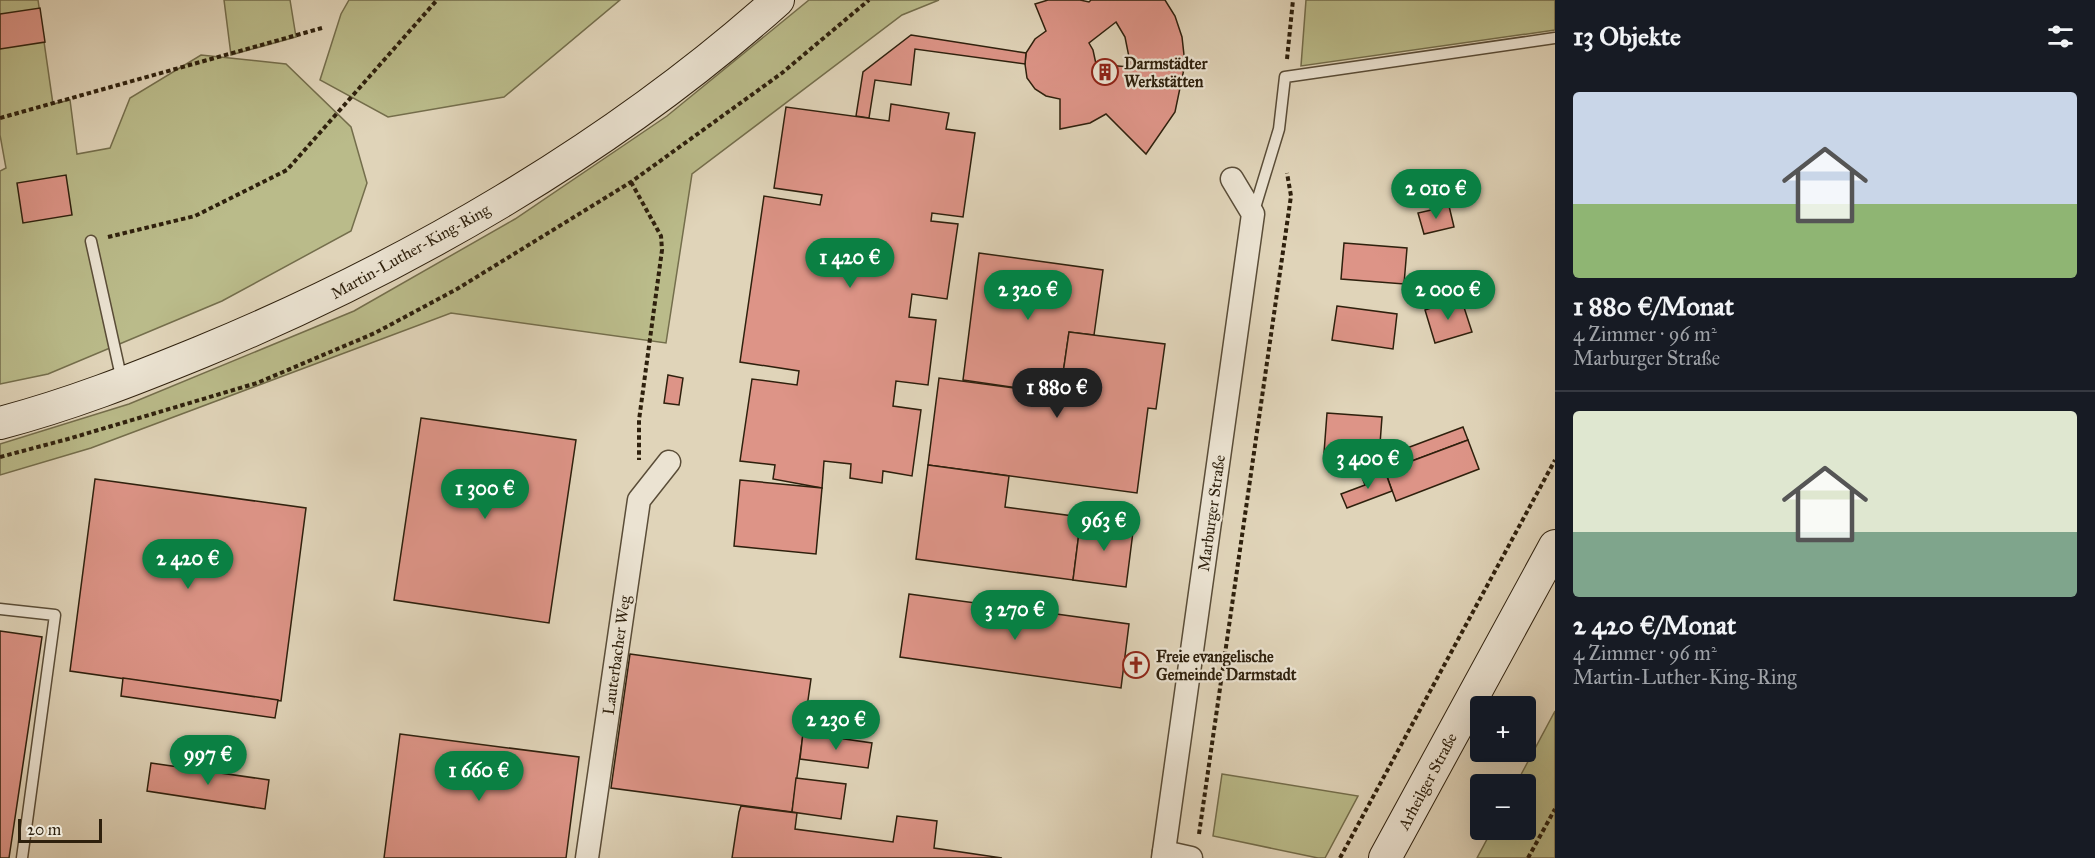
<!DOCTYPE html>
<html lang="de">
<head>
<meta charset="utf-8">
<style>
	:root { --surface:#171b24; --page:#242831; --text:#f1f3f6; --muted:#9ea1a6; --line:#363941; --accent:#0b8043 }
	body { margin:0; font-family:"IM FELL Great Primer",serif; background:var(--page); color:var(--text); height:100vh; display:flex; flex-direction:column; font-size:22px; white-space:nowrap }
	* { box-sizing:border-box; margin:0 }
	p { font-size:20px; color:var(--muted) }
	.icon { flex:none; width:33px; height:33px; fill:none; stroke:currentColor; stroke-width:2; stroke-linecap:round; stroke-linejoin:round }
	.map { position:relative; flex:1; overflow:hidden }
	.side { display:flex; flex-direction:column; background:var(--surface); width:540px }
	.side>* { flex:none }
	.buttons { position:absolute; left:1470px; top:696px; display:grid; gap:12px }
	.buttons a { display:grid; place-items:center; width:66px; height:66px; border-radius:6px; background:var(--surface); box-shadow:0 6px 24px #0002; font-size:30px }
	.scale { position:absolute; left:18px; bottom:15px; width:84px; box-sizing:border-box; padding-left:6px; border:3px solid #2e200d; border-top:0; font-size:16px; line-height:21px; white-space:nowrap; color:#2e200d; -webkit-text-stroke:4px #ebe3d2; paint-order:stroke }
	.price { position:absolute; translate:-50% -51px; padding:0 14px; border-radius:21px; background:var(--accent); color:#fff; font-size:20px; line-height:39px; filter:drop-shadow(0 2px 3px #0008) }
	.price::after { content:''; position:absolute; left:50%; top:36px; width:18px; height:14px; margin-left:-9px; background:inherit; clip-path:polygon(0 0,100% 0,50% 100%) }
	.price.current { background:#222; color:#fff }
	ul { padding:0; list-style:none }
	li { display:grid; align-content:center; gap:12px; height:318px; padding:0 18px }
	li+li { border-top:2px solid var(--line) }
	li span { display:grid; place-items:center; height:186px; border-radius:6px; color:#555 }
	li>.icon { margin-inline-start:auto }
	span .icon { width:108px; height:108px; fill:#fffc; stroke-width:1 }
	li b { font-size:26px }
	h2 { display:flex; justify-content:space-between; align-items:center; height:72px; padding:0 18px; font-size:26px }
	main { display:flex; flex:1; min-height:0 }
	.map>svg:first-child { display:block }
	.green { fill:#babb8a; stroke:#746e4c; stroke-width:1.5 }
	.building { fill:#dd9487; stroke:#2e200d; stroke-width:1.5; fill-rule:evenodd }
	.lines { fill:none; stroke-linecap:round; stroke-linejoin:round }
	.lane-casing { stroke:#5a4d38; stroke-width:13 }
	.street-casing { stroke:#5a4d38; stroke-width:25 }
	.secondary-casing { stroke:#2e200d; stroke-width:34 }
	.path { stroke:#2e200d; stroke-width:4; stroke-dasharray:4.5 3; stroke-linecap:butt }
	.lane { stroke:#ebe3d2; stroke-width:10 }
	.street { stroke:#ebe3d2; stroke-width:22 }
	.secondary { stroke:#ebe3d2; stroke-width:32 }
	.labels { text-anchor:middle; stroke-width:4.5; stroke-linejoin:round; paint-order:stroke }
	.poi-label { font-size:16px; font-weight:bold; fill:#2e200d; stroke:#ebe3d2; text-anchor:start }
	.street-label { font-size:16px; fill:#2e200d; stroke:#ebe3d2 }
</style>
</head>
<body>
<main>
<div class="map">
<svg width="1555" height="858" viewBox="0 0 1555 858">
	<rect width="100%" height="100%" fill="#e0d4b9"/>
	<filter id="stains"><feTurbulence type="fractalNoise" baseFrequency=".00333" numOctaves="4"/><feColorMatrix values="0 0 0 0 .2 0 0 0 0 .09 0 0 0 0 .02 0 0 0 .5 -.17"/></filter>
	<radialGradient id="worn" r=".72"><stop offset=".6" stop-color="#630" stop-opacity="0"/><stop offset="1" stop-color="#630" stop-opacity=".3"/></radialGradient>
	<g class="green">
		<path d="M0,0H38L53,104L70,100L77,154L110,148L130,98L201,55L286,64L351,127L367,183L351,231L222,301L48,374L0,384V171L6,168L0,135Z"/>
		<path d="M224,0H290L296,37L231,55Z"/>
		<path d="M349,0H620L504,97L388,117L320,80L341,14Z"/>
		<path d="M809,0H939L902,15L692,174L666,343L451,313L91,448L0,475V444L129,404L354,311L515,219L667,116Z"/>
		<path d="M1306,0H1555V30L1301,66Z"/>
		<path d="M1555,711V858H1477L1492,830H1526V784H1516Z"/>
		<path d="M1222,774L1358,796L1325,858H1318L1213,836Z"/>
	</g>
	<g class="building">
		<path d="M1048,0H1080L1089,2L1091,0H1165L1175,16L1182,37L1185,64L1175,112L1146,154L1106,114L1090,123L1060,129V99L1046,96L1035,89L1027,78L1025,64L1026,53L1035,39L1046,31L1035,4ZM1116,22L1125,37L1130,62L1129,67L1096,64L1093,50L1089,43Z"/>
		<path d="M40,8L45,42L0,49V14Z"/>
		<path d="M911,35L1026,53L1025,64L915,49L911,85L875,80L869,118L856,116L863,72Z"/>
		<path d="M891,104L949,113L946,129L975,133L963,217L932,213L931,221L958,224L947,299L912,294L909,317L936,320L928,385L896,381L893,406L921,410L912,476L883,471L882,483L850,478L851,464L824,461L822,488L773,479L775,465L740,461L752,379L797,385L799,371L740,362L764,196L820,205L822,195L774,188L786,107L889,121Z"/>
		<path d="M66,175L72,215L23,223L17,183Z"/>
		<path d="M1449,206L1454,227L1424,234L1418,213Z"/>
		<path d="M1344,243L1407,248L1404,284L1341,279Z"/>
		<path d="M979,253L1103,270L1094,335L1069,332L1060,394L963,380Z"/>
		<path d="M1461,298L1472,332L1435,343L1425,310Z"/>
		<path d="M1337,306L1397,314L1393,349L1332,340Z"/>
		<path d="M1069,332L1165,344L1156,409L1148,408L1137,493L928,465L939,378L1060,394Z"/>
		<path d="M668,375L683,378L679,405L664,403Z"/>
		<path d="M1327,413L1382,417L1380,444L1359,442L1358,455L1324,453Z"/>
		<path d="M421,418L576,440L549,623L394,600Z"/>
		<path d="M1463,427L1468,440L1372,476L1367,463Z"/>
		<path d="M1468,440L1479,469L1396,501L1385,471Z"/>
		<path d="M928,465L1009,476L1005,507L1081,517L1073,580L916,559Z"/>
		<path d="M1385,471L1392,491L1347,508L1341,494L1365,485L1363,480Z"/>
		<path d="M95,479L306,508L281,701L70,671Z"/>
		<path d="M740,480L822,488L816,554L734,546Z"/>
		<path d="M1081,517L1134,524L1126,587L1073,580Z"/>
		<path d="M909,594L1129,624L1121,688L900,657Z"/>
		<path d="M0,631L42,637L9,858H0Z"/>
		<path d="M630,654L811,679L792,812L611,788Z"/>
		<path d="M123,678L278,700L275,718L121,696Z"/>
		<path d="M803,733L872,743L868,768L800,759Z"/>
		<path d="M400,734L579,757L566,858H384Z"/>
		<path d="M151,763L269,780L265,809L147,791Z"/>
		<path d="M796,778L846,784L841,819L792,812Z"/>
		<path d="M741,806L797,813L795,829L893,842L897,816L937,821L934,848L1002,858H732L739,812Z"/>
	</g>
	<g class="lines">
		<defs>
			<g id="lane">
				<path d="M1254,211L1279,129L1285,77L1555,38"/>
				<path d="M91,241L122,381"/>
				<path d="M0,609L55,615L22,858"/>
			</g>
			<g id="street">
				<path d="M1164,852L1191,858"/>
				<path d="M587,858L639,500L669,462"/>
				<path d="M1163,858L1253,214L1232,179"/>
			</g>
			<g id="secondary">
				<path d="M0,423C69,405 135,379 201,352C405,268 613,148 778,0"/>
				<path d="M1385,858L1555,546"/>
			</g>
		</defs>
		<use href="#lane" class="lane-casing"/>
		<use href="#street" class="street-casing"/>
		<use href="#secondary" class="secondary-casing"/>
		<g class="path">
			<path d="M1287,59L1293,0"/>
			<path d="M0,118L322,28"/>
			<path d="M631,182L661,236L662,250L639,420V460"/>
			<path d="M108,237L195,216L287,170L437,0"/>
			<path d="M0,457L68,439L257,383L375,333L457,289L631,182L782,73L869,0"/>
			<path d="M1199,834L1291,196L1287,173"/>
			<path d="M1340,858L1555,460"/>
			<path d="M1528,858L1555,809"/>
		</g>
		<use href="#lane" class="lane"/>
		<use href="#street" class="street"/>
		<use href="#secondary" class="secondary"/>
	</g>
	<defs>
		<symbol id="building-ring" viewBox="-11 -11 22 22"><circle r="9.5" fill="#ebe3d2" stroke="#8f2418" stroke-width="1.5"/><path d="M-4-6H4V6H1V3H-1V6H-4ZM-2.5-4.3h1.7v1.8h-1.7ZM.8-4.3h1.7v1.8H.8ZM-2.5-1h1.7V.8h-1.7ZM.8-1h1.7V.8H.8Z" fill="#8f2418"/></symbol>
		<symbol id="church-ring" viewBox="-11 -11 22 22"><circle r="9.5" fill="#ebe3d2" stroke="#8f2418" stroke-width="1.5"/><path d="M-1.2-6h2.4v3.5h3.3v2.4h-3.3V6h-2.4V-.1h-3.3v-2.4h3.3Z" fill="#8f2418"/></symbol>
	</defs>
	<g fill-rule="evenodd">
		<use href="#building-ring" x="1090" y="57" width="30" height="30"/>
		<use href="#church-ring" x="1121" y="650" width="30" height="30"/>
	</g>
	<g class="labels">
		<g class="poi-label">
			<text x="1124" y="69">Darmstädter<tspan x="1124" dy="18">Werkstätten</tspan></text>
			<text x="1156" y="662">Freie evangelische<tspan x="1156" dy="18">Gemeinde Darmstadt</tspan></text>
		</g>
		<g class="street-label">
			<text transform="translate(410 251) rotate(-29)" y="6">Martin-Luther-King-Ring</text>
			<text transform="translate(1211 513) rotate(-82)" y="6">Marburger Straße</text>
			<text transform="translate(616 655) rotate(-82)" y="6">Lauterbacher Weg</text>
			<text transform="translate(1427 781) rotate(-62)" y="6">Arheilger Straße</text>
		</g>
	</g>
	<rect width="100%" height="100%" filter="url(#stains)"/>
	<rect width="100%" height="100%" fill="url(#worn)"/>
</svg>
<div class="buttons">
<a>+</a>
<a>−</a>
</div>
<div class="scale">20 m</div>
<b class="price" style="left:1436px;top:220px">2 010 €</b>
<b class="price" style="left:850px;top:289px">1 420 €</b>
<b class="price" style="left:1028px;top:321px">2 320 €</b>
<b class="price" style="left:1448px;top:321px">2 000 €</b>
<b class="price current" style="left:1057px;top:419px">1 880 €</b>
<b class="price" style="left:1368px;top:490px">3 400 €</b>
<b class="price" style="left:485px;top:520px">1 300 €</b>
<b class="price" style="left:1104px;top:552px">963 €</b>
<b class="price" style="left:188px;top:590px">2 420 €</b>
<b class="price" style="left:1015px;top:641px">3 270 €</b>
<b class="price" style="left:836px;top:751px">2 230 €</b>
<b class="price" style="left:208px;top:786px">997 €</b>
<b class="price" style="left:479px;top:802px">1 660 €</b>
</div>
<section class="side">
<h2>13 Objekte<svg class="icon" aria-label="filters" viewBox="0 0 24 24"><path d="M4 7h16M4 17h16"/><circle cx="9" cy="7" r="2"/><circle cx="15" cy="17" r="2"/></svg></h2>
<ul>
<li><span style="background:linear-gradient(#c9d6e8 60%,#8fb573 0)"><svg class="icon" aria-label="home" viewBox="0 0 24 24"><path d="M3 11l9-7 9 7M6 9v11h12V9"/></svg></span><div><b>1 880 €/Monat</b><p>4 Zimmer · 96 m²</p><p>Marburger Straße</p></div></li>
<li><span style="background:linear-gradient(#dfe7d0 65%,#7fa58c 0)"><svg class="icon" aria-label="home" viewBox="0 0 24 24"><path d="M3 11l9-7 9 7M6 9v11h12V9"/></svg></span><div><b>2 420 €/Monat</b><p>4 Zimmer · 96 m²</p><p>Martin-Luther-King-Ring</p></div></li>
</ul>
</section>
</main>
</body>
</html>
